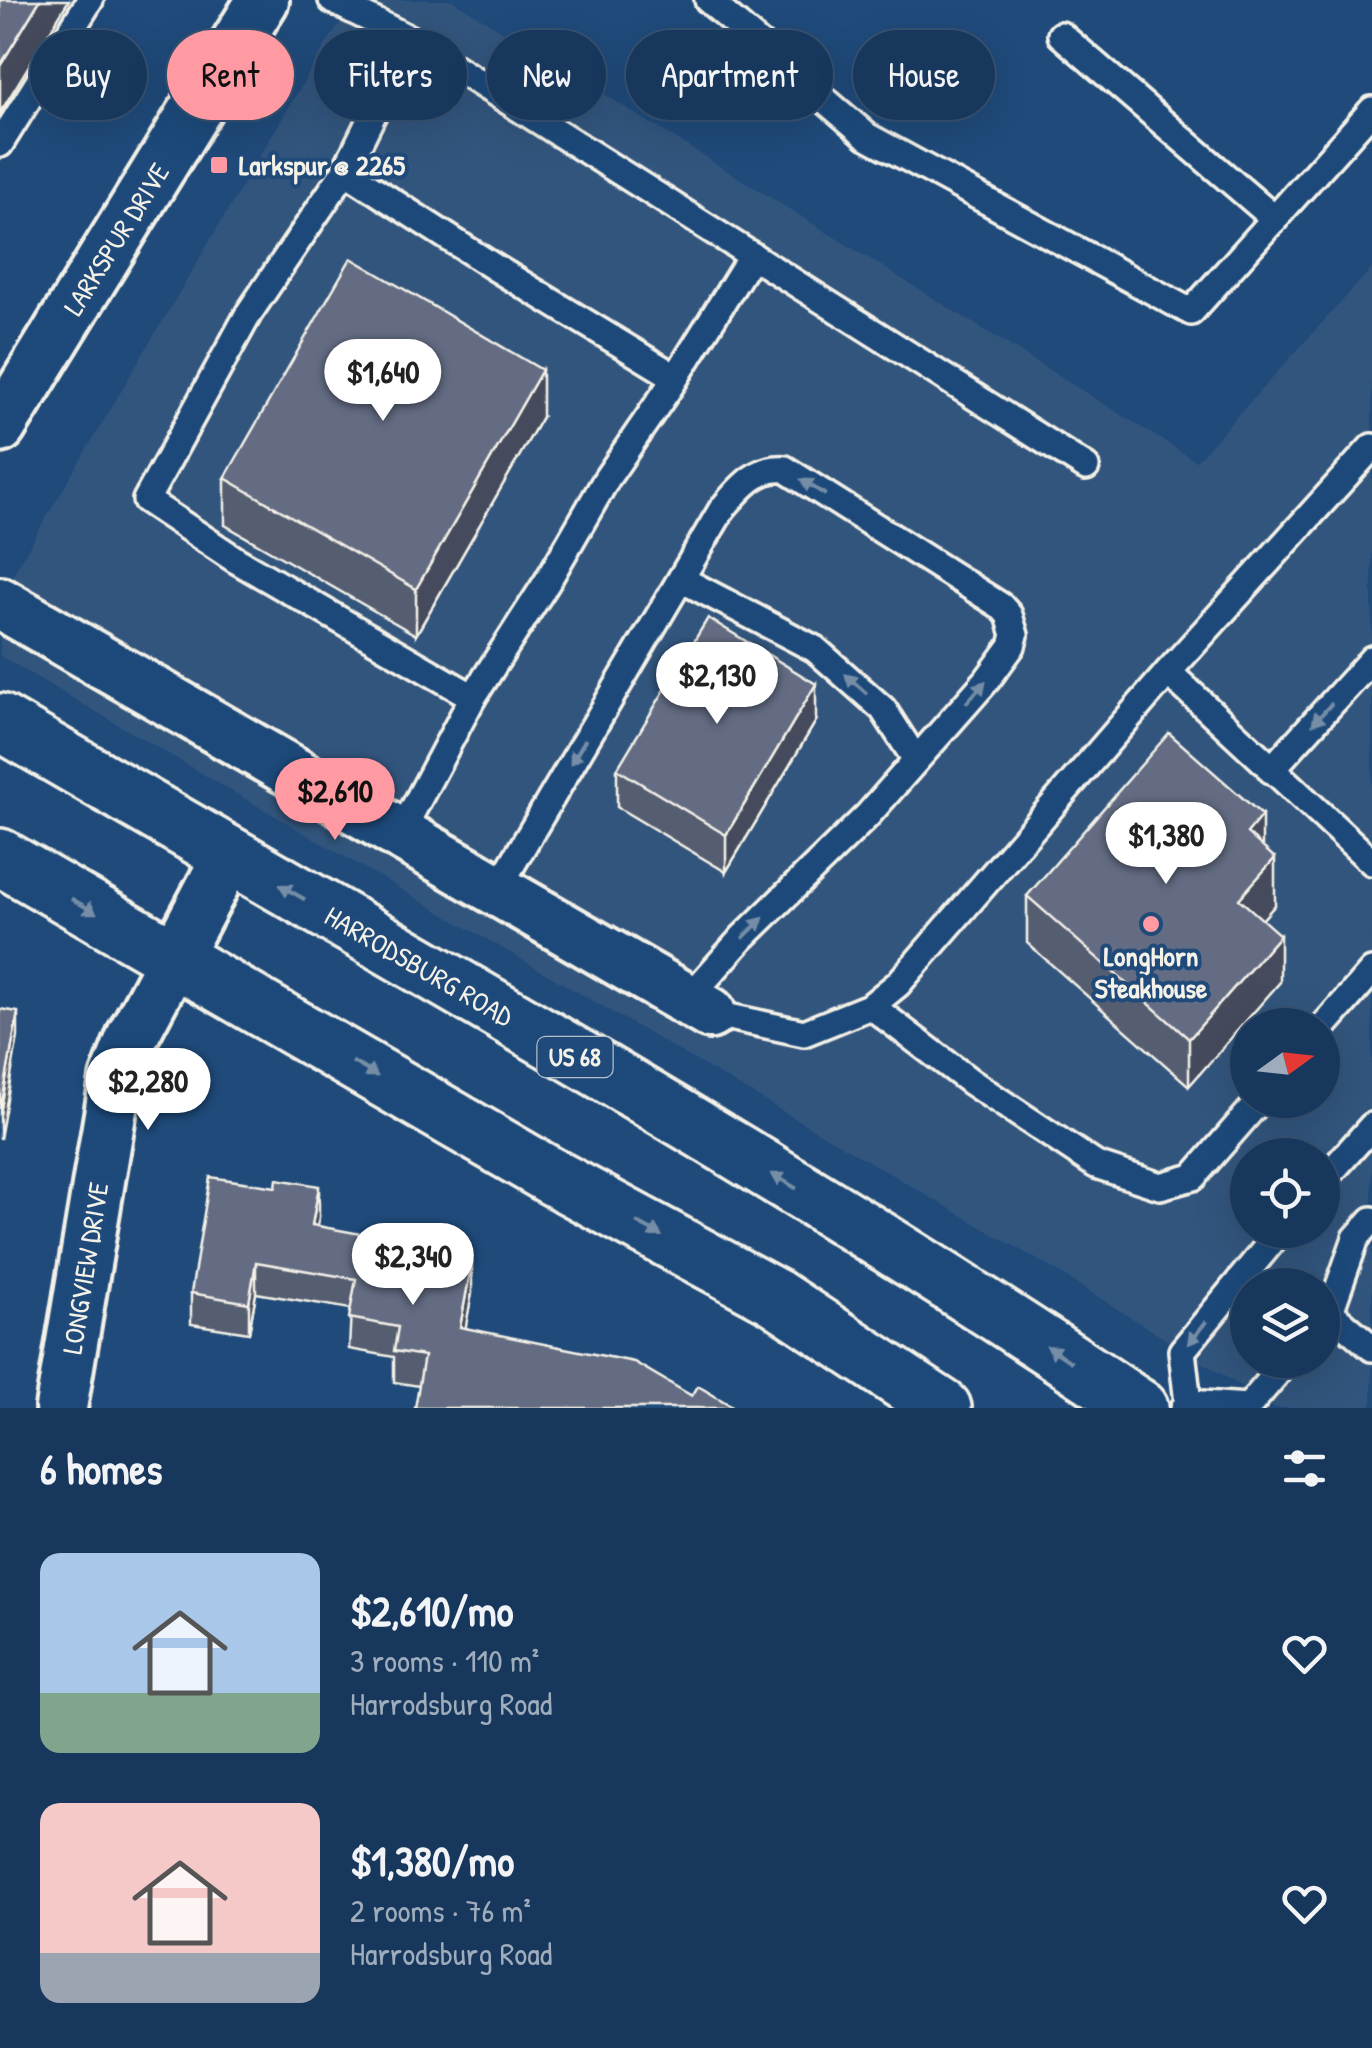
<!DOCTYPE html>
<html lang="en">
<head>
<meta charset="utf-8">
<style>
	:root { --surface:#17385c; --page:#244365; --text:#f1f3f6; --muted:#9eacbb; --line:#365272; --accent:#ff9aa2 }
	body { margin:0; font-family:"Patrick Hand",sans-serif; background:var(--page); color:var(--text); height:100vh; display:flex; flex-direction:column; font-size:38px; white-space:nowrap }
	* { box-sizing:border-box; margin:0 }
	p { font-size:32px; color:var(--muted) }
	.icon { flex:none; width:55px; height:55px; fill:none; stroke:currentColor; stroke-width:2; stroke-linecap:round; stroke-linejoin:round }
	.map { position:relative; height:1408px; overflow:hidden }
	.side { display:flex; flex-direction:column; background:var(--surface); flex:1 }
	.side>* { flex:none }
	.hud { position:absolute; left:30px; top:30px; width:1312px; height:90px; display:flex; gap:20px }
	.needle { width:65px; rotate:75deg }
	.buttons { position:absolute; left:1230px; top:1008px; display:grid; gap:20px }
	.buttons a { display:grid; place-items:center; width:110px; height:110px; border-radius:50%; background:var(--surface); box-shadow:0 10px 40px #0002,0 0 0 2px var(--line); font-size:50px }
	.price { position:absolute; translate:-50% -85px; padding:0 22px; border-radius:35px; background:#fff; color:#222; font-size:32px; line-height:65px; filter:drop-shadow(0 2px 5px #0008) }
	.price::after { content:''; position:absolute; left:50%; top:60px; width:30px; height:22px; margin-left:-15px; background:inherit; clip-path:polygon(0 0,100% 0,50% 100%) }
	.price.active { background:var(--accent); color:#111 }
	ul { padding:0; list-style:none }
	li { display:flex; align-items:center; gap:30px; height:250px; padding:0 40px }
	li span { display:grid; place-items:center; flex:none; width:280px; height:200px; border-radius:20px; color:#555 }
	li>.icon { margin-inline-start:auto }
	span .icon { width:120px; height:120px; fill:#fffc; stroke-width:1 }
	li b { font-size:42px }
	h2 { display:flex; justify-content:space-between; align-items:center; height:120px; padding:0 40px; font-size:42px }
	.chip { padding:0 35px; border-radius:45px; background:var(--surface); box-shadow:0 10px 40px #0002,0 0 0 2px var(--line); font-size:35px; line-height:90px }
	.chip.active { background:var(--accent); color:#111 }
	.map>svg:first-child { display:block }
	.built { fill:#33547d; fill-rule:evenodd }
	.lines { fill:none; stroke-linecap:round; stroke-linejoin:round }
	.lane-casing { stroke:#f4f1e8; stroke-width:32 }
	.street-casing { stroke:#f4f1e8; stroke-width:58 }
	.primary-casing { stroke:#f4f1e8; stroke-width:62 }
	.lane { stroke:#1f4a7a; stroke-width:25 }
	.street { stroke:#1f4a7a; stroke-width:50 }
	.primary { stroke:#1f4a7a; stroke-width:55 }
	.wall { fill:#555d71; stroke:#f4f1e8; stroke-width:2.5 }
	.shaded-wall { fill:#454c5c; stroke:#f4f1e8; stroke-width:2.5 }
	.building { fill:#636c83; stroke:#f4f1e8; stroke-width:2.5 }
	.oneway { fill:#748da6 }
	.poi-dot { fill:#ff9aa2; stroke:#1f4a7a; stroke-width:4 }
	.labels { text-anchor:middle; stroke-width:8; stroke-linejoin:round; paint-order:stroke }
	.shield { fill:#1f4a7a; stroke:#b4bfc7; stroke-width:2.5 }
	.shield-label { font-size:25px; font-weight:bold; fill:#f4f1e8 }
	.poi-label { font-size:28px; font-weight:bold; fill:#f4f1e8; stroke:#1f4a7a; text-anchor:start }
	.street-label { font-size:28px; fill:#f4f1e8; stroke:#1f4a7a }
</style>
</head>
<body>
<div class="map">
<svg width="1372" height="1408" viewBox="0 0 1372 1408">
	<rect width="100%" height="100%" fill="#1f4a7a"/>
	<filter id="ink" filterUnits="userSpaceOnUse"><feTurbulence type="fractalNoise" baseFrequency=".01" numOctaves="2"/><feDisplacementMap in="SourceGraphic" scale="20" xChannelSelector="R" yChannelSelector="G"/><feConvolveMatrix kernelMatrix="1 2 1 2 8 2 1 2 1" color-interpolation-filters="sRGB"/></filter>
	<g filter="url(#ink)">
		<path class="built" d="M356,0H452L1196,461L1372,268V1408H1275L1055,1270L0,656V596L326,44ZM1248,1025H1322V1100H1248ZM1248,1155H1322V1230H1248ZM1248,1285H1322V1360H1248Z"/>
		<g class="lines">
			<defs>
				<g id="lane">
					<path d="M332,0L410,39L1086,467"/>
					<path d="M708,0L867,136L1191,312L1372,110"/>
					<path d="M1061,35L1275,219"/>
					<path d="M410,39L345,171L249,313L146,500L236,560L473,697L547,582L607,478L673,382L752,255"/>
					<path d="M0,144L90,0"/>
					<path d="M345,171L494,267L675,377"/>
					<path d="M681,579L815,649L883,709L916,760"/>
					<path d="M1168,672L1372,862"/>
					<path d="M1271,770L1372,659"/>
					<path d="M400,834L473,697"/>
					<path d="M497,890L722,509C739,489 757,466 785,469L1001,606L1009,615L1015,635L1012,646L987,680L867,816L742,938L687,1000"/>
					<path d="M871,1006L971,1082L1096,1165L1160,1186L1193,1177L1260,1100"/>
					<path d="M710,1013L804,1033L871,1006L898,984L1168,672L1372,447"/>
					<path d="M1322,1028L1372,971"/>
					<path d="M1322,1182L1372,1126"/>
					<path d="M1330,1312L1372,1348"/>
					<path d="M1322,1320L1330,1312L1356,1238L1372,1220"/>
					<path d="M1188,1403L1248,1407L1288,1360"/>
					<path d="M1184,1408L1188,1403L1182,1351L1281,1230"/>
				</g>
				<g id="street">
					<path d="M0,427L263,0"/>
					<path d="M0,603L710,1013"/>
					<path d="M61,1408L116,1079L133,1035L229,855"/>
				</g>
				<g id="primary">
					<path d="M0,722C383,945 772,1160 1140,1408"/>
					<path d="M0,857L549,1175L775,1297L943,1408"/>
				</g>
			</defs>
			<use href="#lane" class="lane-casing"/>
			<use href="#street" class="street-casing"/>
			<use href="#primary" class="primary-casing"/>
			<use href="#lane" class="lane"/>
			<use href="#street" class="street"/>
			<use href="#primary" class="primary"/>
		</g>
		<g class="wall">
			<path d="M542,417L416,635L225,525V478Z"/>
			<path d="M816,721L726,872L617,807V769Z"/>
			<path d="M1262,846L1275,905L1262,920L1280,982L1189,1086L1027,943V896Z"/>
			<path d="M319,1217L318,1226L415,1251L472,1293L465,1328L735,1408L419,1386L394,1382V1357L349,1349L351,1309L256,1293L249,1333L191,1324V1293Z"/>
		</g>
		<g class="shaded-wall">
			<path d="M40,0H69L0,113V66Z"/>
			<path d="M542,370V417L416,635V589Z"/>
			<path d="M816,684V721L726,872V835Z"/>
			<path d="M1262,815V862L1247,833Z"/>
			<path d="M1275,858V905L1239,946V899Z"/>
			<path d="M1280,935V982L1189,1086V1039Z"/>
			<path d="M18,1012V1037L0,1139V1114Z"/>
			<path d="M319,1186V1217L312,1256V1225Z"/>
			<path d="M256,1262V1293L249,1333V1303Z"/>
			<path d="M472,1262V1293L460,1358V1327Z"/>
		</g>
		<g class="building">
			<path d="M0,0H40L0,66Z"/>
			<path d="M351,258L542,370L416,589L225,478Z"/>
			<path d="M708,618L816,684L726,835L617,769Z"/>
			<path d="M1169,733L1262,815L1247,833L1275,858L1239,899L1280,935L1189,1039L1027,896Z"/>
			<path d="M0,1009L18,1012L0,1114Z"/>
			<path d="M210,1177L276,1187L277,1179L319,1186L312,1225L415,1244L414,1251L472,1262L460,1327L634,1362L692,1396L698,1386L735,1408H415L424,1356L394,1351L398,1327L349,1318L356,1279L256,1262L249,1303L191,1293Z"/>
		</g>
		<defs><path id="oneway-solid" d="M-6-.8H1V-3.2L6.5 0L1 3.2V.8H-6Z" transform="scale(2.5)"/></defs>
		<g class="oneway">
			<use href="#oneway-solid" transform="translate(813 487) rotate(-148)"/>
			<use href="#oneway-solid" transform="translate(856 684) rotate(-138)"/>
			<use href="#oneway-solid" transform="translate(976 692) rotate(-49)"/>
			<use href="#oneway-solid" transform="translate(1322 714) rotate(132)"/>
			<use href="#oneway-solid" transform="translate(578 752) rotate(121)"/>
			<use href="#oneway-solid" transform="translate(292 892) rotate(-150)"/>
			<use href="#oneway-solid" transform="translate(84 906) rotate(30)"/>
			<use href="#oneway-solid" transform="translate(753 928) rotate(-45)"/>
			<use href="#oneway-solid" transform="translate(365 1069) rotate(30)"/>
			<use href="#oneway-solid" transform="translate(784 1181) rotate(-149)"/>
			<use href="#oneway-solid" transform="translate(649 1229) rotate(28)"/>
			<use href="#oneway-solid" transform="translate(1197 1333) rotate(129)"/>
			<use href="#oneway-solid" transform="translate(1059 1354) rotate(-146)"/>
		</g>
	</g>
	<g class="poi-dot">
		<rect x="209" y="155" width="20" height="20" rx="5"/>
		<circle cx="1151" cy="924" r="10"/>
	</g>
	<g class="labels">
		<rect class="shield" x="537.5" y="1037" width="75" height="40" rx="8"/>
		<g class="shield-label">
			<text x="575" y="1066">US 68</text>
		</g>
		<g class="poi-label">
			<text x="239" y="175">Larkspur @ 2265</text>
			<text x="1151" y="966" text-anchor="middle">LongHorn<tspan x="1151" dy="32">Steakhouse</tspan></text>
		</g>
		<g class="street-label">
			<text transform="translate(116 239) rotate(-58)" y="10">LARKSPUR DRIVE</text>
			<text transform="translate(419 966) rotate(30)" y="10">HARRODSBURG ROAD</text>
			<text transform="translate(85 1268) rotate(-81)" y="10">LONGVIEW DRIVE</text>
		</g>
	</g>
</svg>
<div class="buttons">
<a><svg class="needle" viewBox="-14 -14 28 28"><path d="M0-13l5 13h-10z" fill="#e53935"/><path d="M0 13l5-13h-10z" fill="#9eacbb"/></svg></a>
<a><svg class="icon" aria-label="locate" viewBox="0 0 24 24"><circle cx="12" cy="12" r="6"/><path d="M12 2v4M12 18v4M2 12h4M18 12h4"/></svg></a>
<a><svg class="icon" aria-label="layers" viewBox="0 0 24 24"><path d="M12 4l9 5-9 5-9-5zM3 14l9 5 9-5"/></svg></a>
</div>
<b class="price" style="left:383px;top:424px">$1,640</b>
<b class="price" style="left:717px;top:727px">$2,130</b>
<b class="price active" style="left:335px;top:843px">$2,610</b>
<b class="price" style="left:1166px;top:887px">$1,380</b>
<b class="price" style="left:148px;top:1133px">$2,280</b>
<b class="price" style="left:413px;top:1308px">$2,340</b>
<div class="hud">
<a class="chip">Buy</a>
<a class="chip active">Rent</a>
<a class="chip">Filters</a>
<a class="chip">New</a>
<a class="chip">Apartment</a>
<a class="chip">House</a>
</div>
</div>
<section class="side">
<h2>6 homes<svg class="icon" aria-label="filters" viewBox="0 0 24 24"><path d="M4 7h16M4 17h16"/><circle cx="9" cy="7" r="2"/><circle cx="15" cy="17" r="2"/></svg></h2>
<ul>
<li><span style="background:linear-gradient(#a9c7e8 70%,#7fa58c 0)"><svg class="icon" aria-label="home" viewBox="0 0 24 24"><path d="M3 11l9-7 9 7M6 9v11h12V9"/></svg></span><div><b>$2,610/mo</b><p>3 rooms · 110 m²</p><p>Harrodsburg Road</p></div><svg class="icon" aria-label="heart" viewBox="0 0 24 24"><path d="M12 20l-8-8c-3-5 5-10 8-4 3-6 11-1 8 4z"/></svg></li>
<li><span style="background:linear-gradient(#f6c9c9 75%,#9aa5b1 0)"><svg class="icon" aria-label="home" viewBox="0 0 24 24"><path d="M3 11l9-7 9 7M6 9v11h12V9"/></svg></span><div><b>$1,380/mo</b><p>2 rooms · 76 m²</p><p>Harrodsburg Road</p></div><svg class="icon" aria-label="heart" viewBox="0 0 24 24"><path d="M12 20l-8-8c-3-5 5-10 8-4 3-6 11-1 8 4z"/></svg></li>
</ul>
</section>
</body>
</html>
